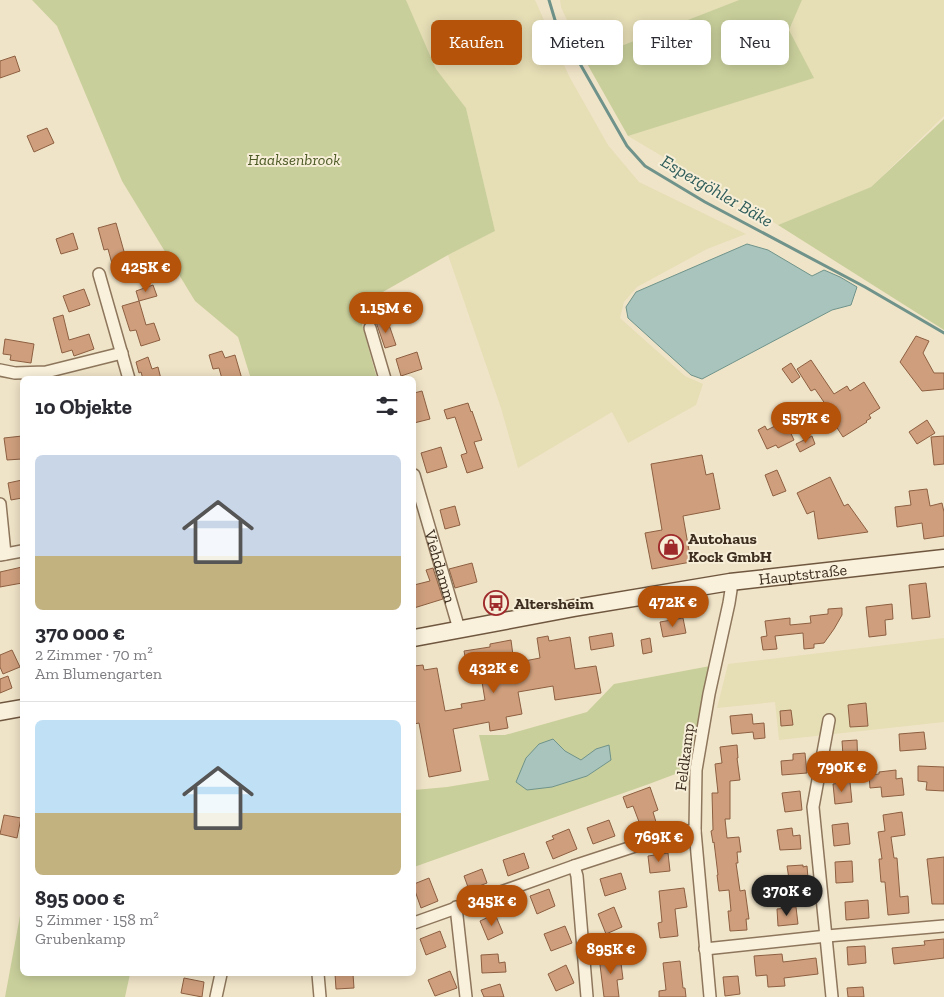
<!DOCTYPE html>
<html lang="de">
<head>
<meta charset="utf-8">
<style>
	:root { --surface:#fff; --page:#f7f7f7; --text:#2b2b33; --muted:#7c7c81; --line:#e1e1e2; --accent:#b45309 }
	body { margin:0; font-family:"Zilla Slab",serif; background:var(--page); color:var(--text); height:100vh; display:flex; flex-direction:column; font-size:19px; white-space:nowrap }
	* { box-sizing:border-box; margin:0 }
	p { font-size:16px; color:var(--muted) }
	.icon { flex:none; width:28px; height:28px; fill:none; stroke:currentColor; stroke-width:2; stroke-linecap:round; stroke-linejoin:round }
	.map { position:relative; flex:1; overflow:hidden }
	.drawer { position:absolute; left:20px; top:376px; width:396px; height:600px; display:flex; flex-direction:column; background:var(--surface); border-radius:8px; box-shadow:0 2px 12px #0003 }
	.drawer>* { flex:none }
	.hud { position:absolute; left:431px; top:20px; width:438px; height:45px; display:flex; gap:10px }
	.price { position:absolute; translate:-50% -42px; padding:0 11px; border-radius:18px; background:var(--accent); color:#fff; font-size:16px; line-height:32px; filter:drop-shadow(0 1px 2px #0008) }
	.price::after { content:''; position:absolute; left:50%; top:30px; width:15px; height:11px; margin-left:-8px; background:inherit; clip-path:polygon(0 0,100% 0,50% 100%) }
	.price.selected { background:#222; color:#fff }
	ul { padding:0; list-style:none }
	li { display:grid; align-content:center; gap:10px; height:265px; padding:0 15px }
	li+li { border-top:1px solid var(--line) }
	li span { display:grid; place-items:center; height:155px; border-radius:8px; color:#555 }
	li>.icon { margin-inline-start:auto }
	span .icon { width:90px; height:90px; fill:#fffc; stroke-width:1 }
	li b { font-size:21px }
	h2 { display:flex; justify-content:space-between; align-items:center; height:60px; padding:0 15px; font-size:21px }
	.chip { padding:0 18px; border-radius:8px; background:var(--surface); box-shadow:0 2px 12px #0003; font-size:18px; line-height:45px }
	.chip.selected { background:var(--accent); color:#fff }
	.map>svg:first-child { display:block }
	.farmland { fill:#e6deb5 }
	.green { fill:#c9cf9b }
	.water { fill:#a9c4bc; stroke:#6f938a }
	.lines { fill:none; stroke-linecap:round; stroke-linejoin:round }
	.stream { stroke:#6f938a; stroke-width:3 }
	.building { fill:#cf9f7d; stroke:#8d5f41 }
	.street-casing { stroke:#8d765c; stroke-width:14 }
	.secondary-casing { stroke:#6f573f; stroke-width:19 }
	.street { stroke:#faf1dc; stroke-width:11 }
	.secondary { stroke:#faf1dc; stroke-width:16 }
	.labels { text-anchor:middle; stroke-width:4; stroke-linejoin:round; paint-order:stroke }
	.park-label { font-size:16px; font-style:italic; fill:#4d5a26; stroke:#f7eed8 }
	.poi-label { font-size:16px; font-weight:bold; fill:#3d2e20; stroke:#f7eed8; text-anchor:start }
	.street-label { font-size:16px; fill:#3d2e20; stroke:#f7eed8 }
	.water-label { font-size:18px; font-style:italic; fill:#2f5d5a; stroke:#f7eed8 }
</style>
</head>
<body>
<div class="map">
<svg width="944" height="997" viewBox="0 0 944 997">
	<rect width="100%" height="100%" fill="#f0e4c8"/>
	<g class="farmland">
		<path d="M406,0H535L569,76L608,145L639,182L746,234L707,249L637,287L624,302L620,318L685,376L703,384L696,405L628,443L612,412L518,468L501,408L448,255L495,231L466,108L436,69Z"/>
		<path d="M560,0H739L585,60L561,7Z"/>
		<path d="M802,0H944V116L871,187L778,225L628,136L813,78L789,30Z"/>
		<path d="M944,638V722L779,740L775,702L717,708L728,664Z"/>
	</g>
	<g class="green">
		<path d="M32,0H406L436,69L466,108L495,231L448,255L367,301L357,306L377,379H251L238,337L195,301L122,181L57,26Z"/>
		<path d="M739,0H802L789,30L814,78L628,136L585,60Z"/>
		<path d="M944,119V330L778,225L871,187Z"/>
		<path d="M710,666L694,767L649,784L414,867V790L447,787L489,780L479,735H505L587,712L614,684Z"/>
		<path d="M22,905V974H130L125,997H5Z"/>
	</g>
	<g class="water">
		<path d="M747,244L768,250L812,276L824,270L840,277L857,287L851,305L832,310L702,379L691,375L628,318L626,307L636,292Z"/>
		<path d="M553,739L565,751L581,760L596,749L609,745L611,760L587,776L552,787L527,790L516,782L526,758L539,744Z"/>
	</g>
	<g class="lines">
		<path class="stream" d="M549,0L555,20L627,146L645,166L705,202L865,287L944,333"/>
	</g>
	<g class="building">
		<path d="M15,56L20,71L0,78V61Z"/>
		<path d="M47,128L54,143L34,152L27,136Z"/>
		<path d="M116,223L125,255L127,254L130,267L114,271L108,249L104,250L98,228Z"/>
		<path d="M73,233L78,249L61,254L56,239Z"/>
		<path d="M153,285L157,296L139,301L136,291Z"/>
		<path d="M84,289L90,305L69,312L63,296Z"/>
		<path d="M139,301L146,325L154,323L160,340L141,346L136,330L130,331L122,306Z"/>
		<path d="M63,315L69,340L89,334L94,349L74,356L72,350L62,353L53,318Z"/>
		<path d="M387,319L396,345L385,348L376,322Z"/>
		<path d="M916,336L929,341L923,353L934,373H944V389L922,391L900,362Z"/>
		<path d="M5,339L34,344L31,363L10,360L11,355L3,354Z"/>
		<path d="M222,351L225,358L235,355L242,379H222L219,368L213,369L209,355Z"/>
		<path d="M417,352L422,369L401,376L396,359Z"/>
		<path d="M148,357L152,369L158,367L161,379H143L141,372L139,373L136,362Z"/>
		<path d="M811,360L834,394L847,386L850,391L864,382L880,408L869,415L871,418L866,421L867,422L843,437L828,414L830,411L815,389L811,391L797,369Z"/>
		<path d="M791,363L800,377L792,383L782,369Z"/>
		<path d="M422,391L430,419L414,423V393Z"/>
		<path d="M468,403L471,412L472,411L482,440L474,442L483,468L467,473L461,455L467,453L455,417L447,419L444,410Z"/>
		<path d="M927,420L935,433L917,444L909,432Z"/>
		<path d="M785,421L794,440L778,448L776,445L767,449L758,430L765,426L767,430Z"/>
		<path d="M22,436V459L7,460L4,438Z"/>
		<path d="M812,436L815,444L800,452L796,444Z"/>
		<path d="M944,436V464L934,465L931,437Z"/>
		<path d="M441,447L447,467L427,473L421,453Z"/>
		<path d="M702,455L706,475L713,473L720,509L683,516L691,562L652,569L645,533L662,530L651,464Z"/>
		<path d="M777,470L786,491L773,496L765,475Z"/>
		<path d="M830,477L844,506L848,504L868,532L818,539L814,511L807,514L797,493Z"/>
		<path d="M22,480V498L11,500L8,483Z"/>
		<path d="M927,489L930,506L942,503L944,512V536L924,539L922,523L897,527L895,507L911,505L909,491Z"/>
		<path d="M455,506L460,525L445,529L440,510Z"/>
		<path d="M472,563L477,582L455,588L449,569Z"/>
		<path d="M22,567V583L0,587V572Z"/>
		<path d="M433,568L443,599L414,608V585L430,581L426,570Z"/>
		<path d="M926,583L930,617L912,619L909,585Z"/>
		<path d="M892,604L893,619L885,620L886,635L869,637L866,607Z"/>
		<path d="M842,608V615L834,629L824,643L814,644V648L804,649L803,633L775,636L777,649L763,650L761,637L767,636L765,621L790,618V625L811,623L810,616L828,614V609Z"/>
		<path d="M683,618L686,633L663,637L660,622Z"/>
		<path d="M612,633L614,646L591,650L589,637Z"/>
		<path d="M548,636L549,641L570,637L575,669L596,666L601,693L555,700L553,686L518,692L522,714L506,717L508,728L490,731L489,722L453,729L461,771L429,777L419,723L414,724V666L423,665L424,670L437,668L445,711L462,708L461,704L485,700L480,670L468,672L464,651L490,647V644L511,640L514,663L540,658L537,638Z"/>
		<path d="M650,638L652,652L643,654L641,640Z"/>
		<path d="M12,650L20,667L3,674L0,667V655Z"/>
		<path d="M8,676L12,688L0,693V679Z"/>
		<path d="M866,703L868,726L850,727L848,705Z"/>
		<path d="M791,710L793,725L781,726L780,711Z"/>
		<path d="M752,714L753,724L764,723L765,738L754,739L753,732L732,734L730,716Z"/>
		<path d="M924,732L926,749L900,751L899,734Z"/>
		<path d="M857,740L858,770L844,771L842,741Z"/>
		<path d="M737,745L738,758H737L740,780L730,781V819H725L727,838L739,837L741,852H737L738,863H736L740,891L745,890L749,919H746L747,930L730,931L728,911H731L729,890L719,891L717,875H718L714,842L713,843L711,831L713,830L712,793H718L715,764L722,763L720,747Z"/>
		<path d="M805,753L807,773L782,775L781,761L793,760V754Z"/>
		<path d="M918,766L944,767V791L926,790L927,782L918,781Z"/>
		<path d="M896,770V779L902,778L904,795L882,797L881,787L870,788L869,775L879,774V772Z"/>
		<path d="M850,782L852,802L835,804L833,784Z"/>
		<path d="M650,787L658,810L653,812L656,822L641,827L633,806L627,808L623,797Z"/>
		<path d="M800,791L802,810L785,812L782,793Z"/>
		<path d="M902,812L905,835L891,837L894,858H897L900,897L908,896L909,913L888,915L885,882H881L879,859H882L878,832L885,831L883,815Z"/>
		<path d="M4,815L21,818L17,838L0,834Z"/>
		<path d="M609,820L615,836L593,844L587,828Z"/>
		<path d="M848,823L850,844L834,846L832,825Z"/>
		<path d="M792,828L793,836L800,835L801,849L780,850L777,830Z"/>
		<path d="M569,829L577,849L553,859L546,842L554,839L552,836Z"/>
		<path d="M524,853L529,868L508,876L503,860Z"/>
		<path d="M668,853L670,871L650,873L648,856Z"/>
		<path d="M944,857V904H932L927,859Z"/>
		<path d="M852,861L853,882L836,883L835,862Z"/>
		<path d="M803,865V867L807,866L809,890L791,892L787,866Z"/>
		<path d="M482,869L487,883L469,890L464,876Z"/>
		<path d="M621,873L626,889L605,896L600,879Z"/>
		<path d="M429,878L438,901L421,908L414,888V884Z"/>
		<path d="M684,888L687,907L675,909L678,936L660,938L658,923L662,922L659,891Z"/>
		<path d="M549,889L555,906L537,914L530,896Z"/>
		<path d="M868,900L869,918L846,920L845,902Z"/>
		<path d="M614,907L622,927L606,934L598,914Z"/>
		<path d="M796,907L798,924L778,926L777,909Z"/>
		<path d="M495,914L503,933L488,940L480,921Z"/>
		<path d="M565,926L572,943L551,951L544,934Z"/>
		<path d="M440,931L446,947L426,955L420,939Z"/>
		<path d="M944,939V958L894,964L892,948L925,945L924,941Z"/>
		<path d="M865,946L866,963L848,965L847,947Z"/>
		<path d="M498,954L499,963L505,962L506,972L482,973L481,955Z"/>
		<path d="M782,954L783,962L816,958L818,974L784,978L785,986L768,987L767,975L756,976L754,956Z"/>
		<path d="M620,955L623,979L617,980L619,997H604L599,957Z"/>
		<path d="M680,961L683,988H685L686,997H659V991L666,990L663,963Z"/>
		<path d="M566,965L574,983L556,991L548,974Z"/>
		<path d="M450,971L457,988L435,996L428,980Z"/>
		<path d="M335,974H353L354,988L336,989Z"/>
		<path d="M738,976L740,994L725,996L723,977Z"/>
		<path d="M184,978L204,982L202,997L181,993Z"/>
		<path d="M500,984L504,997H484L481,990Z"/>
		<path d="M863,987L864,997H848L847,988Z"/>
	</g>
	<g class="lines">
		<defs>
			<g id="street">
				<path d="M99,274L129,379"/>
				<path d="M370,328L385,379"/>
				<path d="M0,370L15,373L46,372L122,353"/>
				<path id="s1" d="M414,475L459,629"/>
				<path d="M0,504L5,554"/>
				<path d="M0,555L22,551"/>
				<path d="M829,720L813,807L832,997"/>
				<path d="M574,866L577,876L587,997"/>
				<path d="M456,907L466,997"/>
				<path d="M414,923L574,866L681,831H695"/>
				<path d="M705,949L827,936L944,926"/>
				<path d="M318,974L320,997"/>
				<path d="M216,997L221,974"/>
				<path d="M710,997L695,831L696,770L709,694L729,603L731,590L730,582"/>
			</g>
			<g id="secondary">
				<path id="s2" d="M414,638L574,608L730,582L944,558"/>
				<path d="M0,712L22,708"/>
			</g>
		</defs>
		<use href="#street" class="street-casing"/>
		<use href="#secondary" class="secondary-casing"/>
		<use href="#street" class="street"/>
		<use href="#secondary" class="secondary"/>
	</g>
	<defs>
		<symbol id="shop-ring" viewBox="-11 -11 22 22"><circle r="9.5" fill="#f7eed8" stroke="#9e2a2b" stroke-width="1.5"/><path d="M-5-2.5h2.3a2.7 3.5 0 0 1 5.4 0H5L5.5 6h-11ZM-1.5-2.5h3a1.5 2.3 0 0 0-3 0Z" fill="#9e2a2b"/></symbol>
		<symbol id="bus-ring" viewBox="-11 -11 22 22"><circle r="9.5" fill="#f7eed8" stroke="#9e2a2b" stroke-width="1.5"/><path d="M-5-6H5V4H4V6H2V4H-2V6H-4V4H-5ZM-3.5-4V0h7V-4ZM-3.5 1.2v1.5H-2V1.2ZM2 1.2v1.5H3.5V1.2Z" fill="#9e2a2b"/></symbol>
	</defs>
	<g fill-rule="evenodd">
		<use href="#shop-ring" x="657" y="533" width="28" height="28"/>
		<use href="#bus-ring" x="482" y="589" width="28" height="28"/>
	</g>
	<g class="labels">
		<g class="park-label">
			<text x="294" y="165">Haaksenbrook</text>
		</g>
		<g class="poi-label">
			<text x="688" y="544">Autohaus<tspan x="688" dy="18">Kock GmbH</tspan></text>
			<text x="514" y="609">Altersheim</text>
		</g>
		<g class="street-label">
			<text dy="6" stroke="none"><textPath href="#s1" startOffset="95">Viehdamm</textPath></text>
			<text dy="6" stroke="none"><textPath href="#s2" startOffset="394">Hauptstraße</textPath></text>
			<text transform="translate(684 757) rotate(-83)" y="6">Feldkamp</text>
		</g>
		<g class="water-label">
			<text transform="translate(717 191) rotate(30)" y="6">Espergöhler Bäke</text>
		</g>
	</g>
</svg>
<b class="price" style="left:146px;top:293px">425K €</b>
<b class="price" style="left:386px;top:334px">1.15M €</b>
<b class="price" style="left:806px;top:444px">557K €</b>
<b class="price" style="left:673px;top:628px">472K €</b>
<b class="price" style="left:494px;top:694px">432K €</b>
<b class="price" style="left:842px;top:793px">790K €</b>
<b class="price" style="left:659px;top:863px">769K €</b>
<b class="price selected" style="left:787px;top:917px">370K €</b>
<b class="price" style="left:492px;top:927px">345K €</b>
<b class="price" style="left:611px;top:975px">895K €</b>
<div class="hud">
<a class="chip selected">Kaufen</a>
<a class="chip">Mieten</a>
<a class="chip">Filter</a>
<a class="chip">Neu</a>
</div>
<section class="drawer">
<h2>10 Objekte<svg class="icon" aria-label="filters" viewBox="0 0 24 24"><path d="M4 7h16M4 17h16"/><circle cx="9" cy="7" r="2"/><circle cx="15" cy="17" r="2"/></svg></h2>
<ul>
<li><span style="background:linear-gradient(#c9d6e8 65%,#c2b280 0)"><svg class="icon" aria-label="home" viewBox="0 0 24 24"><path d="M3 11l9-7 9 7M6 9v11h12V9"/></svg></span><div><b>370 000 €</b><p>2 Zimmer · 70 m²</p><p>Am Blumengarten</p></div></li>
<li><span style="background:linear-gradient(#bfe0f5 60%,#c2b280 0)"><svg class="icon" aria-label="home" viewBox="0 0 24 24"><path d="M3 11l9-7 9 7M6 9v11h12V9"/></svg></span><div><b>895 000 €</b><p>5 Zimmer · 158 m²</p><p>Grubenkamp</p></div></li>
</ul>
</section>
</div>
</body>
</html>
